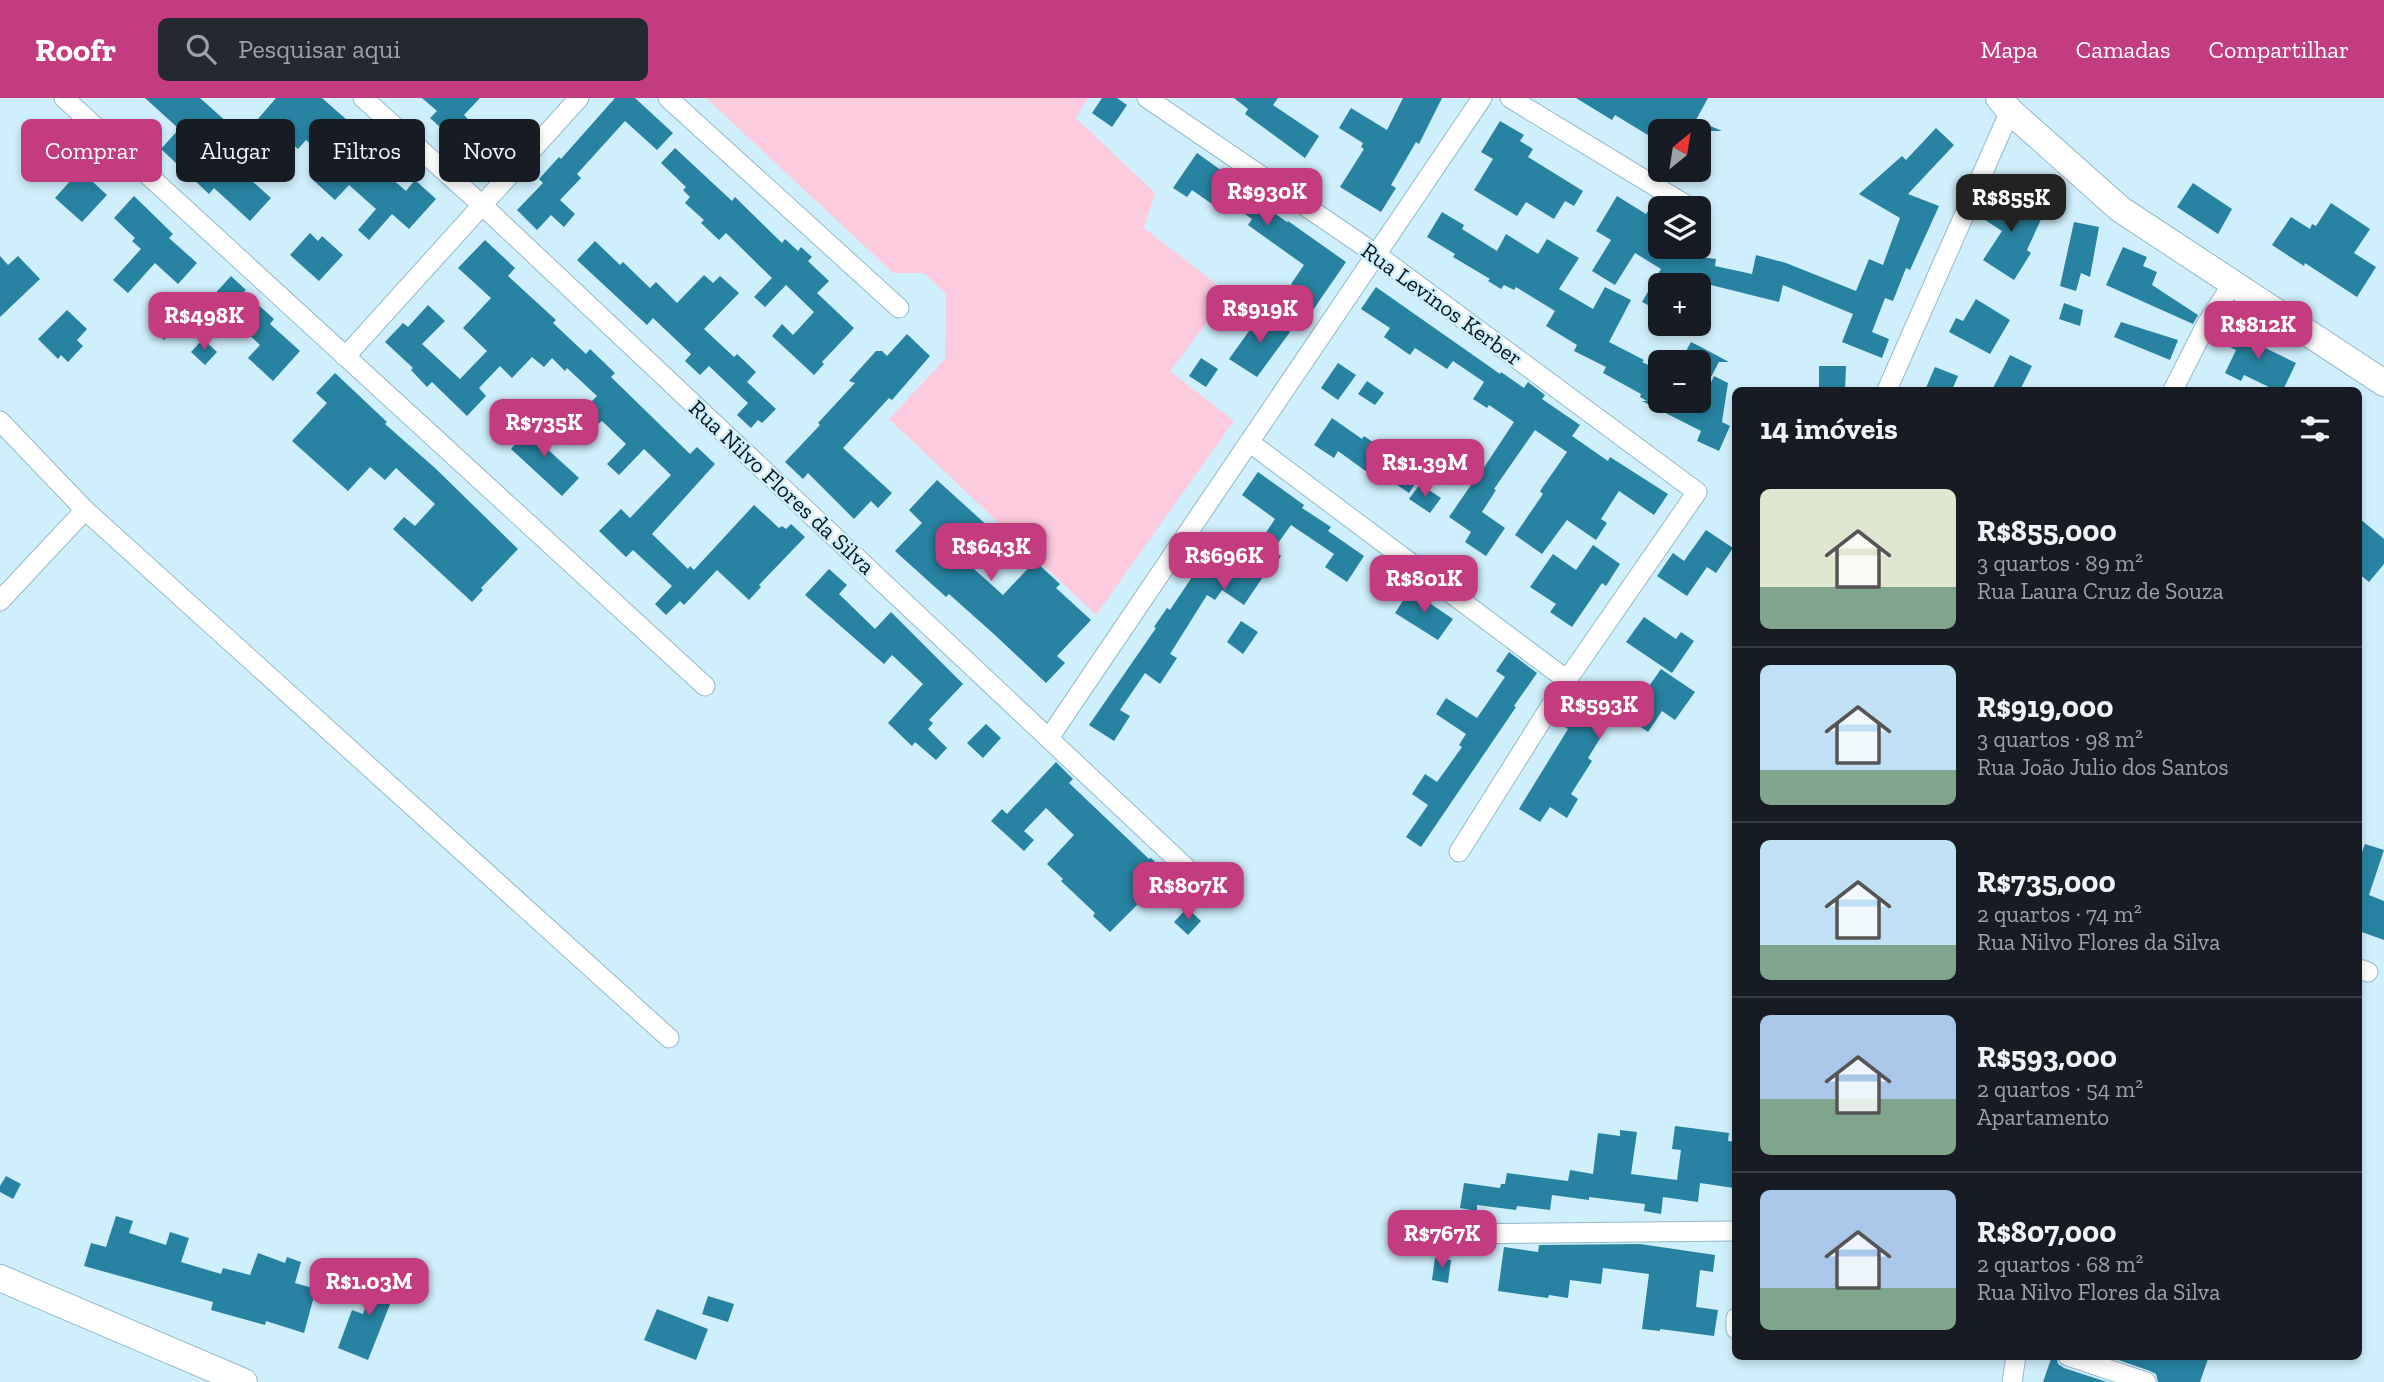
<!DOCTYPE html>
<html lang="pt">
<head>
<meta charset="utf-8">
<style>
	:root { --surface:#171b24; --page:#242831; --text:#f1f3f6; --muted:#9ea1a6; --line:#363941; --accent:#c23c7f }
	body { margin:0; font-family:"Zilla Slab",serif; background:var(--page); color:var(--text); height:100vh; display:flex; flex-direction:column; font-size:26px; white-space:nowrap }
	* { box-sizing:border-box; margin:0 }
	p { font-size:23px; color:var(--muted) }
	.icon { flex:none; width:38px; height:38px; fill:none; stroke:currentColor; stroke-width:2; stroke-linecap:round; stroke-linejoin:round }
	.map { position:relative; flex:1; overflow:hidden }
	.side { position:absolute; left:1732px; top:289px; width:630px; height:973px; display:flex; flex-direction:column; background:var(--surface); border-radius:10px; box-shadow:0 4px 10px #0003 }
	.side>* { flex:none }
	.guide { position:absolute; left:21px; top:21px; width:665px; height:63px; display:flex; gap:14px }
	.needle { width:46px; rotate:30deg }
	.controls { position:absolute; left:1648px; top:21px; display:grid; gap:14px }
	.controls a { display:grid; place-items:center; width:63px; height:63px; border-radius:10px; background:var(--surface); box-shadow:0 4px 10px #0003; font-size:35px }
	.price { position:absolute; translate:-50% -60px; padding:0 16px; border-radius:14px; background:var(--accent); color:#fff; font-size:23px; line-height:46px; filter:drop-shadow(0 2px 4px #0008) }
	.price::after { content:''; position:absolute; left:50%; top:42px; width:21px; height:16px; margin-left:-10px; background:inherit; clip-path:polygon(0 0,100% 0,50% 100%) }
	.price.current { background:#222; color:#fff }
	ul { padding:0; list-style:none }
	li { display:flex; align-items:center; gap:21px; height:175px; padding:0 28px }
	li+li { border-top:2px solid var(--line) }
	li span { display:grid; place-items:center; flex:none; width:196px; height:140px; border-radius:10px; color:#555 }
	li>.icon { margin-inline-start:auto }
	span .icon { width:84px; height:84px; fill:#fffc; stroke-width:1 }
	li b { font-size:30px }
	h2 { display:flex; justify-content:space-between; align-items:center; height:84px; padding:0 28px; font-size:30px }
	.chip { padding:0 24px; border-radius:10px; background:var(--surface); box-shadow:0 4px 10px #0003; font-size:24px; line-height:63px }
	.chip.current { background:var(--accent); color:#fff }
	header { display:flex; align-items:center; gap:42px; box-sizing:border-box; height:98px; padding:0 35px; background:var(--accent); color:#fff }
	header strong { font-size:33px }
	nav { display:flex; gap:38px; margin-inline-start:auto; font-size:24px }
	.search { width:490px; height:63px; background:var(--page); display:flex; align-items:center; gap:18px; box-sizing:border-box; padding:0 24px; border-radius:10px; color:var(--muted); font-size:26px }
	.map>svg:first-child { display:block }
	.green { fill:#fdcbde }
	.building { fill:#2783a1 }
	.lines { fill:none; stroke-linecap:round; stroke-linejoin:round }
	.street-casing { stroke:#94bac9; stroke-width:21 }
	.secondary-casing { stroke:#94bac9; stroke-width:28 }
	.street { stroke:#fff; stroke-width:19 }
	.secondary { stroke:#fff; stroke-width:26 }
	.labels { text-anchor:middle; stroke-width:5; stroke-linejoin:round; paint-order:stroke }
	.street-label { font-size:23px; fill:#09181e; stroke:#d0effc }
</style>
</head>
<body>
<header>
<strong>Roofr</strong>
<div class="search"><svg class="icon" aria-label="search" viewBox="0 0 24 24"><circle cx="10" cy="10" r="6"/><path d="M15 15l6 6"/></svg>Pesquisar aqui</div>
<nav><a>Mapa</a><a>Camadas</a><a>Compartilhar</a></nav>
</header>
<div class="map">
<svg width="2384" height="1284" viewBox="0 0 2384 1284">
	<rect width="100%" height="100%" fill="#d0effc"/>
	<path class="green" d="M706,0H1088L1076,20L1155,95L1144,130L1229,196L1170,273L1234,323L1096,517L889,321L945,261L946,196L924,175H893Z"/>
	<g class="building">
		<path d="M145,0H200L228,25L230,23L245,36L276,0H322L355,29L360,23L383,43L368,60L406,93L415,82L436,101L409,131L392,116L369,142L358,132L376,111L349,87L335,102L313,82L331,64L306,42L298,51L287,42L252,80V83L271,100L250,123L214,90L209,96L161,51L179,31Z"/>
		<path d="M422,0H480L464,17L470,23L453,41L430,20L437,13Z"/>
		<path d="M615,0H635L673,35L657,52L625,23L577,76L581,80L560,102L575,116L564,129L551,117L537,132L517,112L543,85L539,81L559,59L561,61Z"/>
		<path d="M1102,0H1117L1127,7L1112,29L1092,15Z"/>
		<path d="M1234,0H1278L1273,7L1319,38L1305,60L1245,16L1248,11Z"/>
		<path d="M1403,0H1442L1419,46L1416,44L1391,87L1396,90L1381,114L1340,89L1364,51L1361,49L1363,45L1339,30L1351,10L1387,32Z"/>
		<path d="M1576,0H1708L1696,22L1722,33H1661V45L1615,17L1612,22Z"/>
		<path d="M1500,23L1524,37L1520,43L1533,51L1528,59L1583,93L1574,108L1565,103L1554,121L1526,104L1517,118L1474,92L1493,61L1481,54Z"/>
		<path d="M1936,30L1954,47L1908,96L1939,108L1910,172L1906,170L1893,203L1885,200L1872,234L1889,241L1882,260L1842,244L1853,216L1783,187L1779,204L1711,187H1661V214L1642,204L1661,171L1635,155L1615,187L1592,173L1611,142L1596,133L1617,98L1646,116L1650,110L1661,117V154L1716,161L1715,168L1752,176L1756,157L1786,165L1856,193L1869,161L1883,167L1900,120L1859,96L1902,58L1906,62Z"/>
		<path d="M675,50L732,103L735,99L782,145L785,141L798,153L801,149L812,159L808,163L810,165L829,183L817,195L854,230L822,264L824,266L814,277L772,238L782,226L793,237L814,214L786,187L765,209L754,199L772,180L726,135L719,142L701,125L704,122L685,105L690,99L683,92L686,89L661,65Z"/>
		<path d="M1197,55L1260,100L1258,104L1287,124L1288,123L1346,164L1313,212L1297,201L1302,194L1291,186L1304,167L1248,127L1252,121L1218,97L1212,106L1192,92L1187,99L1173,90Z"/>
		<path d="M80,72L107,97L82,124L55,100Z"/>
		<path d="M2193,85L2232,111L2218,136L2177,109Z"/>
		<path d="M1994,95L2025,114L2030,104L2043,111V117L2027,152L2031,155L2014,182L1983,162L2002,133L1979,118Z"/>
		<path d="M134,98L173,136L169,140L197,165L178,186L155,165L128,195L113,182L141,151L132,143L135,140L114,120Z"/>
		<path d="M2331,105L2370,131L2354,155L2376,169L2357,199L2305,165L2304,168L2272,147L2291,119L2310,131L2312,126L2316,128Z"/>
		<path d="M1442,114L1464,127L1462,131L1497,153L1506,136L1538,156L1547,141L1579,160L1559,191L1593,211L1605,189L1631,202L1609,244L1644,262L1642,264L1661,273V303H1702L1714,278L1728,285L1722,324L1730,328L1719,353L1697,343L1701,333L1642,303H1647L1640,299L1641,296L1603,275L1606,269L1574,253L1577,247L1546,228L1555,213L1516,189L1514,192L1504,187L1501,191L1488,183L1490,181L1453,159L1455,156L1427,139Z"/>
		<path d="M2074,124L2099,129L2090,179L2081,175L2076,193L2060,188Z"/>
		<path d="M310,135L318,143L322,138L343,157L319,183L290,157Z"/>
		<path d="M485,142L515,170L508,178L556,222L553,225L586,256L590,251L615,275L611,279L690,356L697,349L715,366L652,436L688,471L690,468L694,472L754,407L779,430L782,428L786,431L791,426L805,439L759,487L761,489L749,502L717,472L684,507L680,503L666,517L655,506L672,488L633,452L626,459L599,433L621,411L630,420L671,377L644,351L619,377L607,366L626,346L602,323L598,326L583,312L597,298L567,270L565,273L552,260L544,269L532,259L512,280L500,268L479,290L486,298L467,318L432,284L427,289L411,272L413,270L385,244L403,225L408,229L428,207L445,223L422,246L460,281L487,253L463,230L491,200L458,170Z"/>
		<path d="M595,143L620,167L623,164L650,190L656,184L677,205L704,177L713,185L720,178L739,195L704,231L734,259L737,256L756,274L747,284L776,311L762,325L758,322L751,330L737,317L748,305L709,268L700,277L685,263L691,256L653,220L647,227L577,162Z"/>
		<path d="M2123,149L2147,159L2143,168L2157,174L2152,187L2198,217L2193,226L2106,187Z"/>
		<path d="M0,158L8,167L18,158L40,181L0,219Z"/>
		<path d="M231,178L246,192L244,194L274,221L270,226L300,253L273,283L248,260L260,247L211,200Z"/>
		<path d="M1376,189L1500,276L1501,274L1524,290L1528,284L1545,297L1542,301L1580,327L1572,338L1608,363L1610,359L1668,396L1654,417L1619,393L1601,421L1607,425L1596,442L1567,422L1542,456L1515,437L1543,396L1540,393L1567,354L1535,332L1494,391L1496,392L1482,414L1505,430L1486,458L1465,444L1471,434L1449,419L1473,384L1453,370L1462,357L1483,371L1514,324L1489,307L1487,310L1473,301L1484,284L1453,263L1447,271L1415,250L1410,257L1384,239L1390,230L1361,211Z"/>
		<path d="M1976,201L2010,222L1990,256L1949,234L1956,220L1963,223Z"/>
		<path d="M2064,205L2083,212L2080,228L2059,221Z"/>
		<path d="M67,212L87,231L77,242L83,248L68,264L61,257L58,261L38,241Z"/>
		<path d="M164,214L178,227L164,242L150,229Z"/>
		<path d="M1262,215L1290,234L1257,279L1229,261Z"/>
		<path d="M2121,224L2178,242L2170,262L2114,239Z"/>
		<path d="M2241,226L2263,238L2259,247L2296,265L2283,292H2275L2244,277L2241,283L2225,275L2236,252L2230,249Z"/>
		<path d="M907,236L930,258L892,302L889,300L843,350L892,395L878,410L871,403L854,421L808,375L803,381L785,364L820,327L818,325L855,285L849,283L876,253H882L887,258Z"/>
		<path d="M203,241L217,254L205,267L191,254Z"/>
		<path d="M1691,244L1699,248L1729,264H1719L1711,279L1699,273V264H1680Z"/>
		<path d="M2010,257L2032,268L2020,292H1992Z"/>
		<path d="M1201,260L1218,271L1206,289L1189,278Z"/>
		<path d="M1338,265L1356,277L1338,302L1321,290Z"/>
		<path d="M1819,268H1846L1845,292H1819Z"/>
		<path d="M1935,269L1958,278L1952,292H1925Z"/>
		<path d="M335,275L387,324L385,326L435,370L518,451L481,490L483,492L472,504L393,431L404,419L415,428L435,406L396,370L385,382L370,369L348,393L292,343L327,305L316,295Z"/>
		<path d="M1367,283L1384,295L1375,307L1358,296Z"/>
		<path d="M1332,320L1362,341L1364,338L1392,357L1404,341L1432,360L1409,395L1371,369L1367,374L1338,353L1334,360L1314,347Z"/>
		<path d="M536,323L552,339L544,348L579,380L562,398L511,351Z"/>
		<path d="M1258,374L1304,407L1302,410L1331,429L1328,433L1364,458L1347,484L1325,469L1334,456L1291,427L1273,452L1281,458L1272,472L1269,470L1244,507L1222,492L1215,502L1207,497L1170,556L1177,560L1160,586L1145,575L1120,612L1130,618L1114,643L1089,627L1156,530L1154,529L1167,510L1170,512L1196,473L1203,478L1216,460L1239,475L1275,421L1242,397Z"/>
		<path d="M937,382L1002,441L974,471L1003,497L1035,463L1060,486L1056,490L1091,522L1057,558L1065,565L1046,585L996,538L949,496L946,499L895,453L922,425L909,412Z"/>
		<path d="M1420,386L1441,400L1430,415L1409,401Z"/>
		<path d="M2359,420L2384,441V466L2369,484L2359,476Z"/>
		<path d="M1706,432L1733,450L1716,475L1707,469L1687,498L1657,478L1673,455L1684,463Z"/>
		<path d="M1593,447L1620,466L1606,488L1602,485L1572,529L1550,514L1556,506L1530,489L1553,456L1576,472Z"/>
		<path d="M829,471L847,487L839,496L875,531L891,514L963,586L929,622L933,625L928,631L947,650L936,662L915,644L912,648L888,625L923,586L892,557L884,566L805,497Z"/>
		<path d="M1410,492L1453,521L1438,542L1395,515Z"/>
		<path d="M1644,519L1676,541L1681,534L1694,543L1672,575L1626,544Z"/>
		<path d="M1241,523L1258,534L1243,556L1227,544Z"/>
		<path d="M1509,554L1537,575L1514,608L1516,609L1421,749L1406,739L1428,707L1412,696L1425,676L1437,684L1462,649L1459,647L1466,636L1436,616L1446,600L1477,620L1505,579L1496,573Z"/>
		<path d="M1661,571L1695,594L1675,622L1662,613L1648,634L1617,613L1588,660L1592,663L1571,696L1578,701L1567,720L1550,709L1540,724L1519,711L1568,631L1565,629L1578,609L1591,617L1612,586L1638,604Z"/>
		<path d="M986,626L1001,640L983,660L967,645Z"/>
		<path d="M1056,664L1073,681L1069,685L1149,761L1151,760L1171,779L1146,805L1142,802L1110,834L1093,818L1095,815L1061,783L1063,781L1047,766L1074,737L1046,710L1024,733L1034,742L1024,753L991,723L1002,711L1007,716Z"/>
		<path d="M2365,746L2384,752L2369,797L2384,803V842L2359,833V762Z"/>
		<path d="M1187,810L1201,823L1188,837L1174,824Z"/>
		<path d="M1675,1028L1729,1035L1728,1043L1736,1044L1734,1090L1700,1085L1698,1104L1663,1099L1661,1116L1644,1113L1645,1106L1589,1099V1102L1552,1097L1550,1112L1517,1108L1516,1112L1477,1107V1113L1460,1110L1464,1085L1500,1090L1501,1086H1505L1507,1075L1568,1083L1570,1072L1593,1076L1598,1035L1620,1038V1032L1637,1034L1631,1076L1677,1082L1681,1052L1672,1051Z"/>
		<path d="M6,1078L21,1086L13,1101L0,1094V1088Z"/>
		<path d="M116,1118L133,1123L129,1135L166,1147L170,1134L189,1140L181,1164L221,1176L223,1170L250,1177L258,1155L285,1165L287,1159L301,1164L295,1185L316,1191L304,1235L266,1223L265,1227L211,1212L213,1204L84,1168L91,1145L106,1149Z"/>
		<path d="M1640,1146L1715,1157L1713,1174L1700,1172L1696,1209L1718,1212L1714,1238L1660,1231V1233L1642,1231L1649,1176L1603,1170L1601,1186L1570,1182L1568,1200L1549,1197L1548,1200L1498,1193L1504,1149L1538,1154L1539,1147Z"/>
		<path d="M1435,1160L1451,1162L1448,1185L1432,1182Z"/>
		<path d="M379,1173L400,1181L368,1262L338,1250L352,1212L363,1216Z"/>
		<path d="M708,1198L734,1206L728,1224L702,1216Z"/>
		<path d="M657,1211L708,1231L696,1262L644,1242Z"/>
		<path d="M2052,1258H2056L2058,1266L2064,1270L2107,1284H2043Z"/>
		<path d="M2107,1258H2209L2200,1284H2158L2156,1276L2150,1273Z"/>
	</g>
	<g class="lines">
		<defs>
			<g id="street">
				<path d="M64,0L705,588"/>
				<path d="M363,0L482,107L1198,781"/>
				<path d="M668,0L899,210"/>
				<path d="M1147,0L1377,157L1697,394L1567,582L1459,754"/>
				<path d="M1510,0L1691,110"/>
				<path d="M345,259L579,0"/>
				<path d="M1887,292L2010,13"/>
				<path d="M2173,292L2206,227L2233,185"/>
				<path d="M0,323L85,412L669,940"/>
				<path d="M1249,344L1567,582"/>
				<path d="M0,503L85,412"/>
				<path d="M1049,640L1482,0"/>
				<path d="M2359,871L2368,874"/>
				<path d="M1454,1136L1736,1133"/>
				<path d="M1736,1220V1231"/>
				<path d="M2068,1258L2146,1284"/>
				<path d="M2012,1284L2016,1258"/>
			</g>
			<g id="secondary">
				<path d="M1999,0L2010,13L2120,111L2384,285"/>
				<path d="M0,1180L244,1284"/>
			</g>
		</defs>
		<use href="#street" class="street-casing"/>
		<use href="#secondary" class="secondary-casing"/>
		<use href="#street" class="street"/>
		<use href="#secondary" class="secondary"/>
	</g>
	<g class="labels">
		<g class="street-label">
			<text transform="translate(1442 206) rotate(36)" y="8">Rua Levinos Kerber</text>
			<text transform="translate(782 389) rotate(43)" y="8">Rua Nilvo Flores da Silva</text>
		</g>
	</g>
</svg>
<div class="controls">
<a><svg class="needle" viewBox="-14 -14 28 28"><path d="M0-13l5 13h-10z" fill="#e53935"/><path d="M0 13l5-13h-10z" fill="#9ea1a6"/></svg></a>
<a><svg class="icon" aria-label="layers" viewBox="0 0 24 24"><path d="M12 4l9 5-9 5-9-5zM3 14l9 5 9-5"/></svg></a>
<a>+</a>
<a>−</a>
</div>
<b class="price" style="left:1267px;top:130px">R$930K</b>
<b class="price current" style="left:2011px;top:136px">R$855K</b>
<b class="price" style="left:1260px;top:247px">R$919K</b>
<b class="price" style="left:204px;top:254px">R$498K</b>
<b class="price" style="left:2258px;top:263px">R$812K</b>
<b class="price" style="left:544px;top:361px">R$735K</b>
<b class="price" style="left:1425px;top:401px">R$1.39M</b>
<b class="price" style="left:991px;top:485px">R$643K</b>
<b class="price" style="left:1224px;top:494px">R$696K</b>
<b class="price" style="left:1424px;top:517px">R$801K</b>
<b class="price" style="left:1599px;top:643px">R$593K</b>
<b class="price" style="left:1188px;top:824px">R$807K</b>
<b class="price" style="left:1442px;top:1172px">R$767K</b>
<b class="price" style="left:369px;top:1220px">R$1.03M</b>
<div class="guide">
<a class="chip current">Comprar</a>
<a class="chip">Alugar</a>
<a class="chip">Filtros</a>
<a class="chip">Novo</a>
</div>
<section class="side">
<h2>14 imóveis<svg class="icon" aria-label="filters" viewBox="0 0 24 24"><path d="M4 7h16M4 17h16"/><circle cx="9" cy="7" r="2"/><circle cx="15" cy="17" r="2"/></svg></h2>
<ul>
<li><span style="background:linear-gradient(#dfe7d0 70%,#7fa58c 0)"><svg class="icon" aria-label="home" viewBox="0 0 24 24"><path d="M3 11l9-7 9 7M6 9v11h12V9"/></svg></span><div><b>R$855,000</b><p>3 quartos · 89 m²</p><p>Rua Laura Cruz de Souza</p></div></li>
<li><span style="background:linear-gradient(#bfe0f5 75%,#7fa58c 0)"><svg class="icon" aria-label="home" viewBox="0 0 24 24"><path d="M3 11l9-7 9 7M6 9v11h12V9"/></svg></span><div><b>R$919,000</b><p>3 quartos · 98 m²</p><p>Rua João Julio dos Santos</p></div></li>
<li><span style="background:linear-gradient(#bfe0f5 75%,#7fa58c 0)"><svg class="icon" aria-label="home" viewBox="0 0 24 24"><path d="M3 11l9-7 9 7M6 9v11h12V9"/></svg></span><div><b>R$735,000</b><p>2 quartos · 74 m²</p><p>Rua Nilvo Flores da Silva</p></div></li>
<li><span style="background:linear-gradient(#a9c7e8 60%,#7fa58c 0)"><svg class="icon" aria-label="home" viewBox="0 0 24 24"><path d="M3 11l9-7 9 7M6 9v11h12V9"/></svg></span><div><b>R$593,000</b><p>2 quartos · 54 m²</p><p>Apartamento</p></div></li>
<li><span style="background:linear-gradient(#a9c7e8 70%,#7fa58c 0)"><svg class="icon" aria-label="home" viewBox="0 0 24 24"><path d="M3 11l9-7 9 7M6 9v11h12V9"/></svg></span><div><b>R$807,000</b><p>2 quartos · 68 m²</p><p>Rua Nilvo Flores da Silva</p></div></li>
</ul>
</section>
</div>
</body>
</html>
